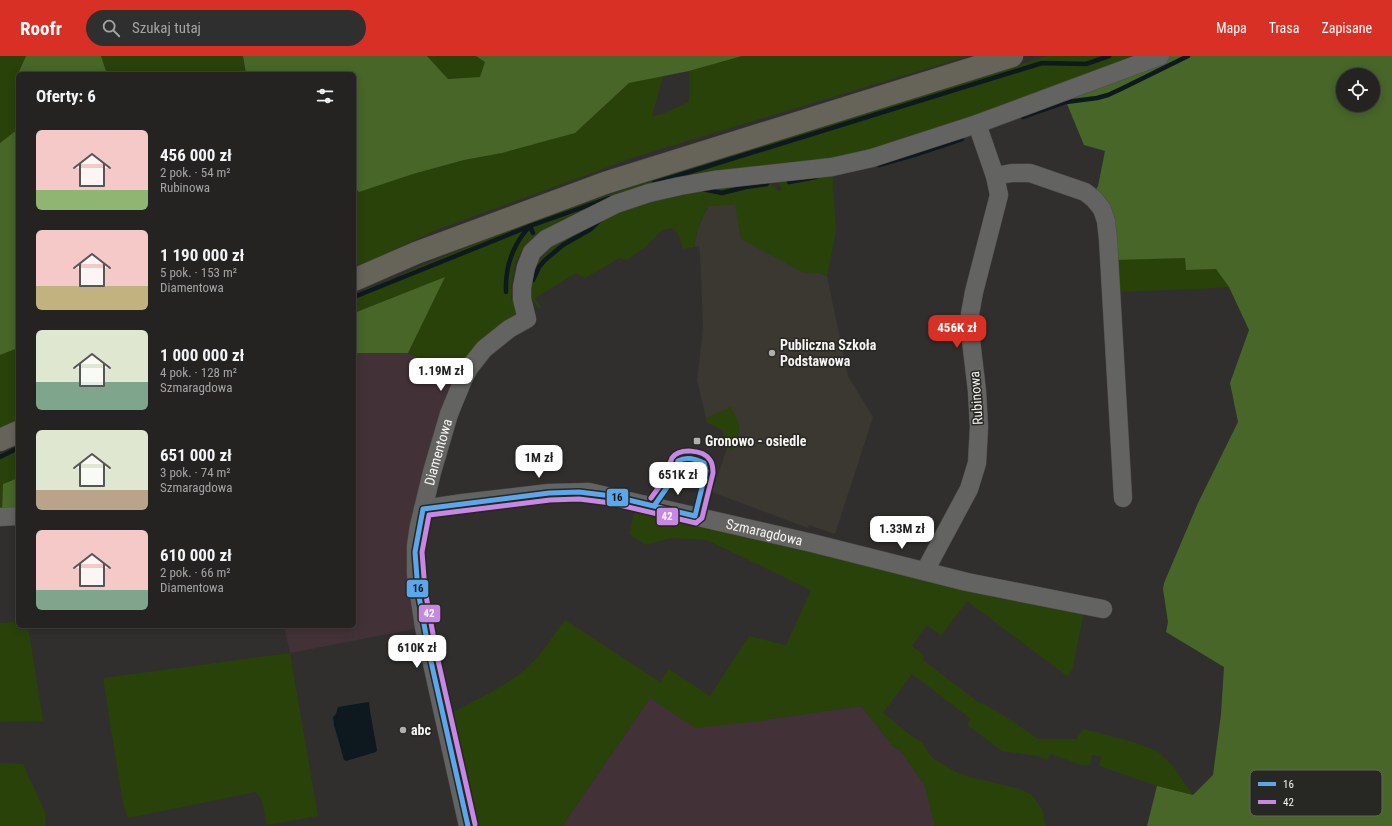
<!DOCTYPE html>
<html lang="pl">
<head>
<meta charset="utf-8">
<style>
	:root { --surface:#242322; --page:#302f2f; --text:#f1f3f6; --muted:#a3a4a5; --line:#414040; --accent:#d93025 }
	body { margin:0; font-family:"Roboto Condensed",sans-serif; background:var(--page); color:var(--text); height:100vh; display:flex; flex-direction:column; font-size:15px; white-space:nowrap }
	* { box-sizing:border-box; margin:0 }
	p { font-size:13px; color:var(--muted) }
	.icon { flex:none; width:22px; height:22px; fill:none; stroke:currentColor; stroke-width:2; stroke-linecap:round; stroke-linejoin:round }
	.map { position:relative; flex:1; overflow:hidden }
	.side { position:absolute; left:16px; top:16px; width:340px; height:556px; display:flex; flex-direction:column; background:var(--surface); border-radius:6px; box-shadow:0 2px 10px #0003,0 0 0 1px var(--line) }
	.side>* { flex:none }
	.buttons { position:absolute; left:1336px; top:12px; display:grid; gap:8px }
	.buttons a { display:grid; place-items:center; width:44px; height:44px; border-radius:50%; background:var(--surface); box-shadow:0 2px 10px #0003,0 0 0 1px var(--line); font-size:20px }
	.price { position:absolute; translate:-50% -34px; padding:0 9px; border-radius:8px; background:#fff; color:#222; font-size:13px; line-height:26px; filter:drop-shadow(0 1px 2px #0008) }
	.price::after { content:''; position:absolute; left:50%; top:24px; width:12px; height:9px; margin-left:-6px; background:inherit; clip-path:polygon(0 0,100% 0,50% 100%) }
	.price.current { background:var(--accent); color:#fff }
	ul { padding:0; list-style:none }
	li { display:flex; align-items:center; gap:12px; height:100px; padding:0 20px }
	li span { display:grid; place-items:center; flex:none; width:112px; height:80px; border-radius:6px; color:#555 }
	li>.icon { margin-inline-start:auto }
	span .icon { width:48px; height:48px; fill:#fffc; stroke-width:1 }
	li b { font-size:17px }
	h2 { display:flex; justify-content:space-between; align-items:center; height:48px; padding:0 20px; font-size:17px }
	header { display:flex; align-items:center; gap:24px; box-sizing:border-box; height:56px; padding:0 20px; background:var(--accent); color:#fff }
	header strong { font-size:19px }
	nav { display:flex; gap:22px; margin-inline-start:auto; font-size:14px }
	.search { width:280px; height:36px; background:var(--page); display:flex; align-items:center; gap:10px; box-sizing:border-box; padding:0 14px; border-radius:22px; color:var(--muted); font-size:15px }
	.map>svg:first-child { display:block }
	.industrial { fill:#423237 }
	.built { fill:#3a3830 }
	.green { fill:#294209 }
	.forest { fill:#476628; fill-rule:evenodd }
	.water { fill:#0d191e }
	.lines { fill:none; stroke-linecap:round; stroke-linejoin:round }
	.stream { stroke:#0d191e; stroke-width:4.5 }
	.minor-casing { stroke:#4d4c4b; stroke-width:19 }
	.highway-casing { stroke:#4d4c4b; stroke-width:23 }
	.minor { stroke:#636362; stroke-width:18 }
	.highway { stroke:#666459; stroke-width:22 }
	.bus-1-casing { stroke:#272723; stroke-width:8 }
	.bus-2-casing { stroke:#272723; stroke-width:8 }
	.bus-1 { stroke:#5aa8eb; stroke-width:5 }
	.bus-2 { stroke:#c787e3; stroke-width:5 }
	.poi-dot { fill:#b0afad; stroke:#272723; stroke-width:1.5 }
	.labels { text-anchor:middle; stroke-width:3; stroke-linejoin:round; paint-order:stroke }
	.poi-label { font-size:14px; font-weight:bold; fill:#f5f4f2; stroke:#272723; text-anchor:start }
	.street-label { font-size:14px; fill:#f5f4f2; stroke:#272723 }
	.key { fill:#272723; stroke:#656461; stroke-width:1 }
	.key-label { font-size:11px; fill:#f5f4f2 }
	.line-badge { stroke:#272723; stroke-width:1.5 }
	.badge-label { font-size:11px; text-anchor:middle; font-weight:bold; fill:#fff }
	.pale-badge-label { font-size:11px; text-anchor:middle; font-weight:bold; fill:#111 }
</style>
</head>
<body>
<header>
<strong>Roofr</strong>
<div class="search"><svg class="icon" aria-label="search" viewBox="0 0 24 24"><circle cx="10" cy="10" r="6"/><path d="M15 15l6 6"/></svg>Szukaj tutaj</div>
<nav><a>Mapa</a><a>Trasa</a><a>Zapisane</a></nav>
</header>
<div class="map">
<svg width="1392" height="770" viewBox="0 0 1392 770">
	<rect width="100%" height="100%" fill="#302f2e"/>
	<g class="industrial">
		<path d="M354,297H408L446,314L463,324L419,470L424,571L290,597L284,570H354Z"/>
		<path d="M650,642L770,663L861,650L893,690L902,696L925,730L935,770H562Z"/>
	</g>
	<path class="built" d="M735,148L802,216L819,217L827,220L848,320L873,361L835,478L809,469L808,472L712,436L727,392L723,374L707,366L697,324L703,273L700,199L699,190L694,191L698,172L708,150Z"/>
	<g class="green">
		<path d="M0,0H26V1L18,19V73L0,87Z"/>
		<path d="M101,0H243L246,18H107Z"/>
		<path d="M427,0H476L485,6L480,21L448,23Z"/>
		<path d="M742,0H968L638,100L434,175L354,213V131L359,136L413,118L464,104L502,97L615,40L629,27L663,20L652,60L662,58L689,46V15Z"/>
		<path d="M1047,0H1160L832,111L836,175L827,220L819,217L802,216L741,183L735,148L708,150L698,172L694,191L683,193L678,178L673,172L663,174L646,190L627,204L620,202L585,222L576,217L535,242L541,252H538L531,241L529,226L534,211L552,190L601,167L608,159L645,143L768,124L778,135L782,133L778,127L777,118L613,144L564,163L538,177L525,189L515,207L511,232V243H522L524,253L463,324L446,314L408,297L444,222L354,257V239C421,210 487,181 556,157C623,133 692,112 760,91V89Z"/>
		<path d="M1185,202L1186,214L1216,213L1229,231L1198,233L1118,236L1116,204Z"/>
		<path d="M18,292V364L0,372V299Z"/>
		<path d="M731,351C742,373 741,371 733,394L727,392L723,374L707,366L706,362Z"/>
		<path d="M18,390V422L3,428L2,455H0V398Z"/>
		<path d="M637,446L1085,550L1073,611L1068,621L967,545L941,580L927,569L912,590L924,599L923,604L981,648L983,647L1014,666L1038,683H1076L1083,673L1134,686L1157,695L1173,710L1193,739L1157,730L1099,710L1101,701L1092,699L1090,709H1082L1050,698L1047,704L1038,700L1002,695L967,669L971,663L912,618L883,657L913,681L923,687L929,698L934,703L956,716L970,721L1020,733L1032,739L1042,753L1046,770H935L925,730L902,696L893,690L861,650L770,663V664L695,672L650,642L562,770H468L444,661C470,646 507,631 529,610C543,597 553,579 565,564L660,626L669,613L710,640L749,580L786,589L811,534L707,484L670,482L646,489L629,478Z"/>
		<path d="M18,566V570H28L43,665L0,666V567Z"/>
		<path d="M290,597L318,760L267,769L262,745L256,736L128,762L123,747L119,723L103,622Z"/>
		<path d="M0,707L23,708L45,756V770H0Z"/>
	</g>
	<g class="forest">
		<path d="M26,0H101L107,18H18Z"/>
		<path d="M243,0H427L448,23L480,21L485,6L476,0H742L689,15L629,27L575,77L502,97L464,104L413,118L359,136L354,131V18H246Z"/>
		<path d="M1160,0H1392V770H1147L1157,730L1193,739L1213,719L1221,658L1224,611L1166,576L1168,566L1163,533L1164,527L1198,447L1238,366L1230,327L1249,274L1229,231L1216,213L1186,214L1185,202L1116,204L1095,135L1098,130L1105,95L1084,89L1062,36ZM1343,19H1373V49H1343Z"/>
		<path d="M18,73V292L0,299V87Z"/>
		<path d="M445,221L408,297H354V257Z"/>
		<path d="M18,422V455H2L3,428Z"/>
	</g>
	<path class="water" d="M369,646L370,655L377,694L376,696L346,705L344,704L334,669L333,661L336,658L338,651Z"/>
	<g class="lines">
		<g class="stream">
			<path d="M1023,61L1066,46L1097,42L1108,39L1121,33L1188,0"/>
			<path d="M879,109L917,98L962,83"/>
			<path d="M789,126L816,121"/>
			<path d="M654,127L1042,7L1086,8L1109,0"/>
			<path d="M702,133L722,137L746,131L767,128"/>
			<path d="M533,224L539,211L545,204L563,189L591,173L600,164"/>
			<path d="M506,236C505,211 513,188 530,170L533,177"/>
			<path d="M354,241L530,170L609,142"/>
			<path d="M0,401L18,392"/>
		</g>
		<defs>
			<g id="minor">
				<path d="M995,120L1012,117H1030L1085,136L1094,143L1102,153L1106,165L1108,183L1123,442"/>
				<path id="s1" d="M423,453L463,447L549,437L589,436L812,487L967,526L1103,553"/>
				<path d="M0,461L18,460"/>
				<path d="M925,515L969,433L977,407L979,371L977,335L970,276V258L974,236L999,139L995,120L977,68"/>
				<path id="s2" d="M468,770L424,571L416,518V490L419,470L432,416L449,358L463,324L469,312L484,293L509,273L527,263L522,243V231L526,211L532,196L546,183L616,148L649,137L680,130L714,124L832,111L872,102L977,68L1160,0"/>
			</g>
			<g id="highway">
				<path d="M354,224L416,197L605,127L1012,0"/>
				<path d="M0,384L18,376"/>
			</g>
		</defs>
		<use href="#minor" class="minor-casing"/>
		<use href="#highway" class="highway-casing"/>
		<use href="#minor" class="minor"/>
		<use href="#highway" class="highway"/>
		<defs>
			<path id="bus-1" d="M468,770L430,601L418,535L415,496L423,453L549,437L579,436L612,440L695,460L706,415L704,407C696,403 687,400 678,405L668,430L654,450"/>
			<path id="bus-2" d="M475,768L437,600L425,534L422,496L429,459L550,444L579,443L611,447L696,467L702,462L713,417C713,412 713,408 710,404C703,393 679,392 672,402L662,427L651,442"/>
		</defs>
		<use href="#bus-1" class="bus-1-casing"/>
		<use href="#bus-2" class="bus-2-casing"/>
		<use href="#bus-1" class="bus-1"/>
		<use href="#bus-2" class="bus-2"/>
	</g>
	<g class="poi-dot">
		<circle cx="772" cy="297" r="4"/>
		<rect x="693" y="381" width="8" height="8" rx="2"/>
		<circle cx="403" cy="674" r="4"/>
	</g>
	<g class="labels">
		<g class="poi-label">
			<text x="780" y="294">Publiczna Szkoła<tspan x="780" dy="16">Podstawowa</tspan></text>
			<text x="705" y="390">Gronowo - osiedle</text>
			<text x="411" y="679">abc</text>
		</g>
		<g class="street-label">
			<text transform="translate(976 342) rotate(-94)" y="5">Rubinowa</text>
			<text dy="5" stroke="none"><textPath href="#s2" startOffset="382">Diamentowa</textPath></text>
			<text dy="5" stroke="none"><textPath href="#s1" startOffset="347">Szmaragdowa</textPath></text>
		</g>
	</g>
	<rect x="1250" y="714" width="132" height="46" rx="6" class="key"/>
	<rect x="1258" y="726" width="18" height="4" fill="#5aa8eb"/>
	<rect x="1258" y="744" width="18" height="4" fill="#c787e3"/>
	<g class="key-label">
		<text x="1283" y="732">16</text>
		<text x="1283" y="750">42</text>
	</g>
	<g class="line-badge">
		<rect x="606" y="432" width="23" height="19" rx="4" fill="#5aa8eb"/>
		<rect x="656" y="451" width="23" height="19" rx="4" fill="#c787e3"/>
		<rect x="406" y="523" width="23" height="19" rx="4" fill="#5aa8eb"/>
		<rect x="418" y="548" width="23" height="19" rx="4" fill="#c787e3"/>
	</g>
	<g class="badge-label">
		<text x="667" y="464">42</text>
		<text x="429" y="561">42</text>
	</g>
	<g class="pale-badge-label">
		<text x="617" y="445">16</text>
		<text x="418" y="536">16</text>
	</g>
</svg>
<div class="buttons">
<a><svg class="icon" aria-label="locate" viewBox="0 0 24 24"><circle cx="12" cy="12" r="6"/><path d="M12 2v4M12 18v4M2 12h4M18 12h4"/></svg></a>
</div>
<b class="price current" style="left:957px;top:293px">456K zł</b>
<b class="price" style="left:441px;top:336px">1.19M zł</b>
<b class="price" style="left:539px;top:423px">1M zł</b>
<b class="price" style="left:678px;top:440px">651K zł</b>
<b class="price" style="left:902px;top:494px">1.33M zł</b>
<b class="price" style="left:417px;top:613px">610K zł</b>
<section class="side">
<h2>Oferty: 6<svg class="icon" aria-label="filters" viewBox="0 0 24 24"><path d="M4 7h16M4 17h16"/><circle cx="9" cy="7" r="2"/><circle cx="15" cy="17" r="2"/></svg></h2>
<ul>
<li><span style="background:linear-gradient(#f6c9c9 75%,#8fb573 0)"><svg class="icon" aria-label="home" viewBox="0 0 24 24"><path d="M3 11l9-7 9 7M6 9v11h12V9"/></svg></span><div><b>456 000 zł</b><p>2 pok. · 54 m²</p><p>Rubinowa</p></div></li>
<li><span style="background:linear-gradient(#f6c9c9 70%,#c2b280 0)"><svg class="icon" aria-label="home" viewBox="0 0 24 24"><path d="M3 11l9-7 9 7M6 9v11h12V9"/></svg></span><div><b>1 190 000 zł</b><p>5 pok. · 153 m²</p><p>Diamentowa</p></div></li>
<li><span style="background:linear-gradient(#dfe7d0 65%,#7fa58c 0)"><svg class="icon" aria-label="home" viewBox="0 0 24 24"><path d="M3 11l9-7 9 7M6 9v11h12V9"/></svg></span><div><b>1 000 000 zł</b><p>4 pok. · 128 m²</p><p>Szmaragdowa</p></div></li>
<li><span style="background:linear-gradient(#dfe7d0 75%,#b9a48a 0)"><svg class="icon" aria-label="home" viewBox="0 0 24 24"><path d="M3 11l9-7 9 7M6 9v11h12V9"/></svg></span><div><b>651 000 zł</b><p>3 pok. · 74 m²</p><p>Szmaragdowa</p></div></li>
<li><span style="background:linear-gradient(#f6c9c9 75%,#7fa58c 0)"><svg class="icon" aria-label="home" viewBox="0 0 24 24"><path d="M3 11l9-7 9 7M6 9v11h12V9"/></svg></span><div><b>610 000 zł</b><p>2 pok. · 66 m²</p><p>Diamentowa</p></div></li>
</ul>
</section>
</div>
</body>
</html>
